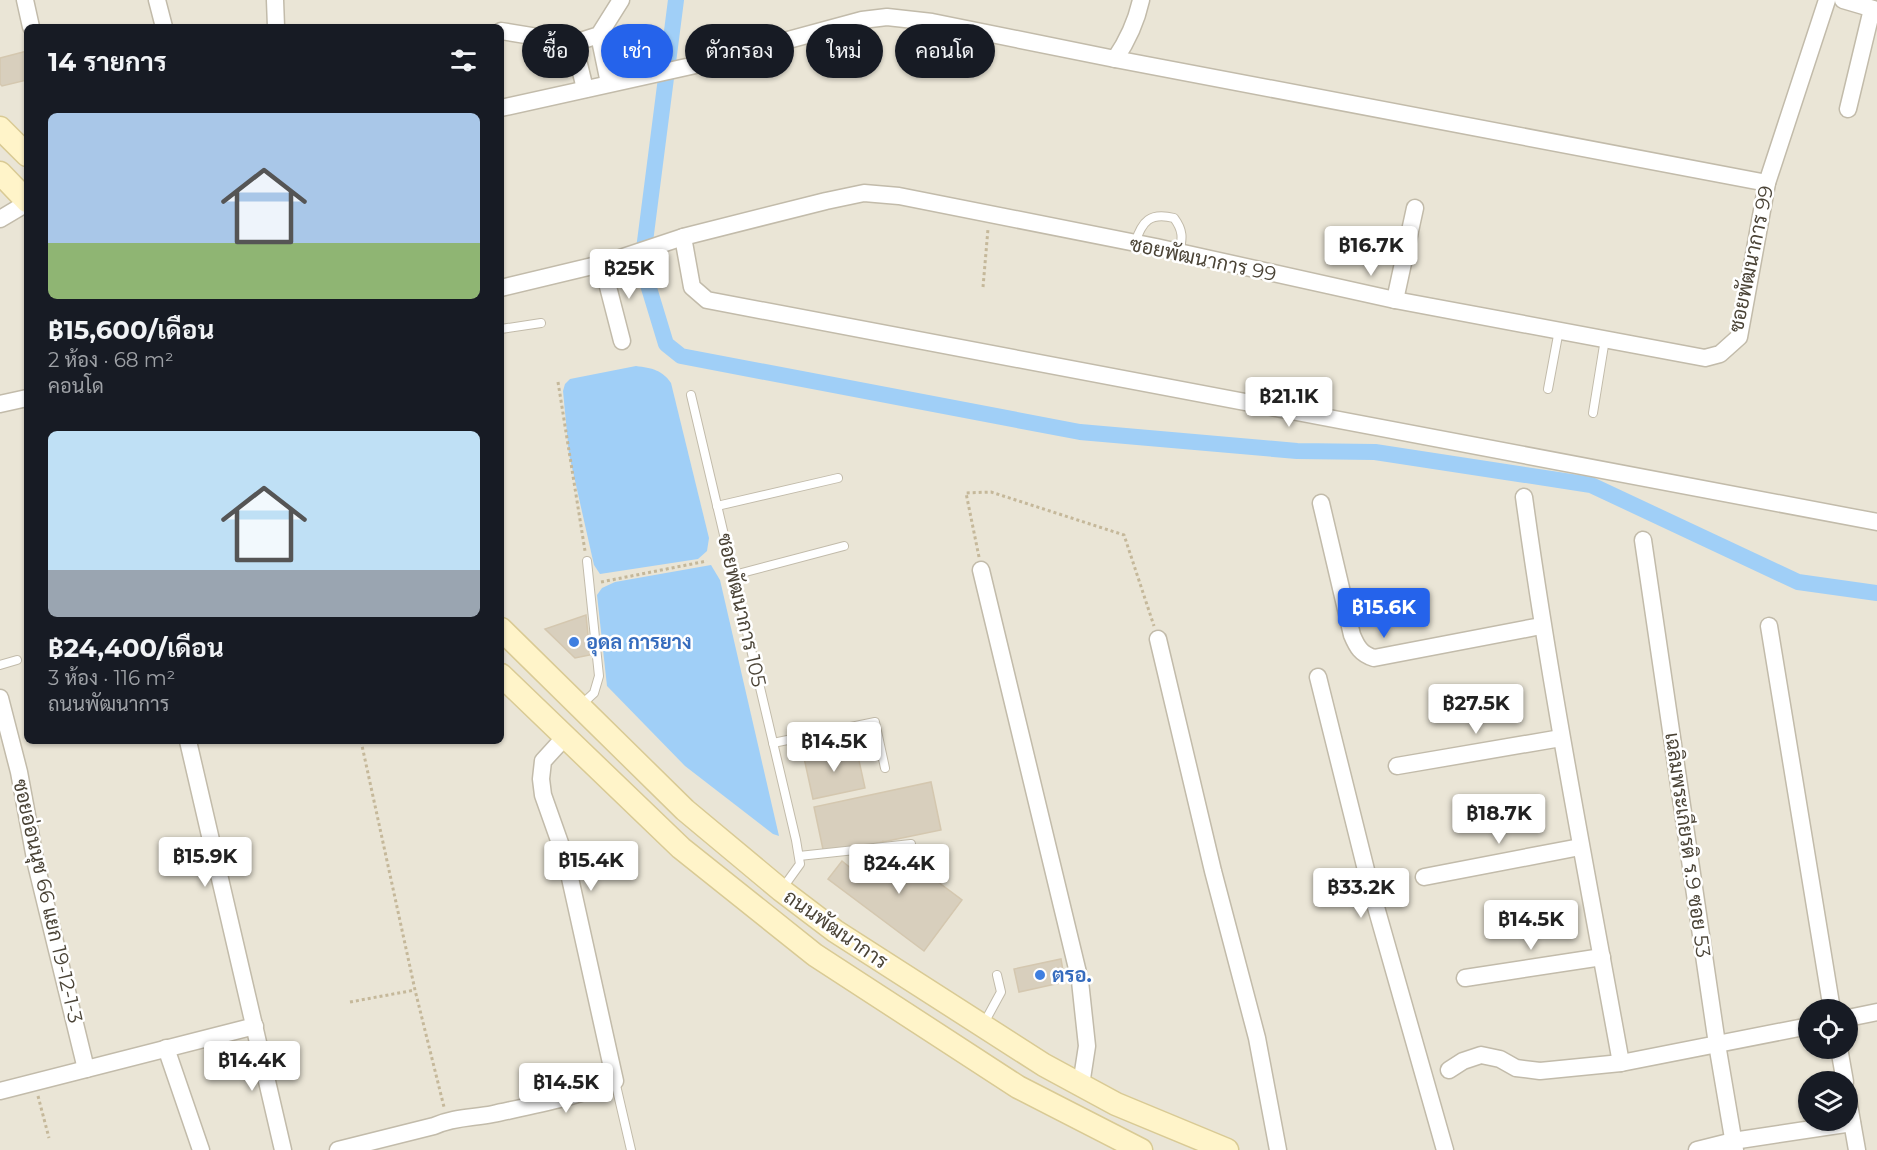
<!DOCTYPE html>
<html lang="th">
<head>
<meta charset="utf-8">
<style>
	:root { --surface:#171b24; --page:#242831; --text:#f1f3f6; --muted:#9ea1a6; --accent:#2563eb }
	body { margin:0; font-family:Montserrat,Sarabun,sans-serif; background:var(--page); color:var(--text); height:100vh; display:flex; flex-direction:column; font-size:22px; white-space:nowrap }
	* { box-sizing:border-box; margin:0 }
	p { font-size:20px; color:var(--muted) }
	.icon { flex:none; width:33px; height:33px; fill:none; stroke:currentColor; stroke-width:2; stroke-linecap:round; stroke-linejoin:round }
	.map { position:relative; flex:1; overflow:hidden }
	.drawer { position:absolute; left:24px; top:24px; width:480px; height:720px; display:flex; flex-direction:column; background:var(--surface); border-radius:9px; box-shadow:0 2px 4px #0004 }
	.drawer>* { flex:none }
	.guide { position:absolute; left:522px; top:24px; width:570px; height:54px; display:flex; gap:12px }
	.fabs { position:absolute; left:1798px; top:999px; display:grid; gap:12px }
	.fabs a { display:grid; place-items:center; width:60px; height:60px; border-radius:50%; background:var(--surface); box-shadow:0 2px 4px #0004; font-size:30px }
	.price { position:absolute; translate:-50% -51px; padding:0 14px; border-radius:6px; background:#fff; color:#222; font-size:20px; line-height:39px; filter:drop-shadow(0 2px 3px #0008) }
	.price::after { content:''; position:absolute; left:50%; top:36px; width:18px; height:14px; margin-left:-9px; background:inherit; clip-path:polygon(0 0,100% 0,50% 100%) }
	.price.active { background:var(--accent); color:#fff }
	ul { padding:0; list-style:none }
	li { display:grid; align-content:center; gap:12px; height:318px; padding:0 24px }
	li span { display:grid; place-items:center; height:186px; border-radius:9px; color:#555 }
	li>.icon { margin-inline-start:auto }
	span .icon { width:108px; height:108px; fill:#fffc; stroke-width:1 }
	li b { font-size:26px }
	h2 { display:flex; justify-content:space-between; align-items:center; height:72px; padding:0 24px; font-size:26px }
	.tag { padding:0 21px; border-radius:27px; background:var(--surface); box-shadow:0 2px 4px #0004; font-size:21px; line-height:54px }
	.tag.active { background:var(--accent); color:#fff }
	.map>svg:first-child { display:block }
	.residential { fill:#eae5d6; fill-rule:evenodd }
	.water { fill:#a0cff7 }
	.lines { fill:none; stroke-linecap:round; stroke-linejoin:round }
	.canal { stroke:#a0cff7; stroke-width:16 }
	.building { fill:#d8cfbd; stroke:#d4c7af; stroke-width:1.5 }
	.service-casing { stroke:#c2bbaa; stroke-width:10 }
	.minor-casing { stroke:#c2bbaa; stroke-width:19 }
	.secondary-casing { stroke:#d9ca94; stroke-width:25 }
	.path { stroke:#c5b89a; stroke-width:3; stroke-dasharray:3 3; stroke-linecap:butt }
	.service { stroke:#fff; stroke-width:8 }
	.minor { stroke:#fff; stroke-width:16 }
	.secondary { stroke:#fff4c9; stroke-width:22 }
	.shop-dot { fill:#3f7fe0; stroke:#fff; stroke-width:2 }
	.labels { text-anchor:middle; stroke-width:5; stroke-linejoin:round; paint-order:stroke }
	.street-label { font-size:20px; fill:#4a4336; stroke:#fff }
	.shop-label { font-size:20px; font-weight:bold; fill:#366cbe; stroke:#fff; text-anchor:start }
</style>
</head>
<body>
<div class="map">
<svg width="1877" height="1150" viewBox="0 0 1877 1150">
	<rect width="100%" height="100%" fill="#f5f2e8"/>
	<path class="residential" d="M0,0H1877V1150H0ZM27,27H501V741H27ZM1809,1010H1848V1048H1809ZM1809,1082H1848V1120H1809Z"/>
	<g class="water">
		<path d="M636,366C652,368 662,370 671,383L709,538L707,551L698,559L600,574L594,565L569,454L563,391L565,384L570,379Z"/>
		<path d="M711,565L720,580L779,836L773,834L685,766L607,686L597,595L602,588L615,582Z"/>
	</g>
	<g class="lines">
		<path class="canal" d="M676,0L642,265L666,344L681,356L1080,432L1297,451L1375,452L1591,485L1798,582L1877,593"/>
	</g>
	<g class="building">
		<path d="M27,51V80L2,86L0,84V58Z"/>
		<path d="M586,615L590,655L575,658L545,629Z"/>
		<path d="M856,747L865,788L813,799L804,758Z"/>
		<path d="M931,782L941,830L824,854L814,807Z"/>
		<path d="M883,841L962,900L924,951L828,879L842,861L858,874Z"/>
		<path d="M1061,959L1065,982L1019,992L1014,969Z"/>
	</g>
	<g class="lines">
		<defs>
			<g id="service">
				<path d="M1135,243C1142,221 1150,212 1174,218C1183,230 1183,238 1179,252"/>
				<path d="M501,329L541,323"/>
				<path d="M1548,389L1559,330"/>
				<path d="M691,395L796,840L800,864L782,889"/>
				<path d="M1593,413L1605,339"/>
				<path d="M717,506L838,478"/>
				<path d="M734,575L844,546"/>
				<path d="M0,665L17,660"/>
				<path d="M581,705L594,693L599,676L587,561"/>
				<path d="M773,743L875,722L885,768"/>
				<path d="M799,856L911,844"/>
				<path d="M983,1025L1001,992L997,975"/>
				<path d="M615,1081L631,1150"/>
			</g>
			<g id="minor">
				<path d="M25,0L31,27"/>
				<path d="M157,0L164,27"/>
				<path d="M275,0L276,27"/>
				<path d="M1843,0L1877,10"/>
				<path d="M501,31L574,43L599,35L621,0"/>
				<path d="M599,35L609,83"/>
				<path d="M574,43L585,89"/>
				<path d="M1115,59L1767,183"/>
				<path d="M501,108L700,64L862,20L887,17L932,22L1115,59C1128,40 1136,23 1141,0"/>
				<path d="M1848,109L1872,9"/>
				<path d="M0,219L27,203"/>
				<path d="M683,237L692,287L707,300L1877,522"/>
				<path d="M605,263V275L622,341"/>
				<path d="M501,288L605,263L683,237L826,201L864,193L899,196L1156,247L1395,300L1705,358L1720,354L1739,337L1767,183L1827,0"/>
				<path d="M1395,300L1415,208"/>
				<path d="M0,404L27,398"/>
				<path d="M1524,497C1550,687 1587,875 1621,1063"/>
				<path d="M1321,503L1352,635C1357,647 1361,654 1374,658L1541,626"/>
				<path d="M1643,540L1717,1044L1735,1150"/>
				<path d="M981,570L1080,981L1087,1046L1081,1085"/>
				<path d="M1769,626L1832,1010"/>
				<path d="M1158,639L1213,871L1257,1038L1278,1150"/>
				<path d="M1318,677L1370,886L1445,1150"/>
				<path d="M0,698L19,772L36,864L86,1069"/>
				<path d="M188,741L283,1150"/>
				<path d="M1397,766L1561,738"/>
				<path d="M1424,877L1580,847"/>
				<path d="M1465,978L1602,957"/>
				<path d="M1848,1018L1877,1012"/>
				<path d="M166,1048L201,1150"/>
				<path d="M1839,1048L1845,1082"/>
				<path d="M1449,1070L1463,1061L1481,1055L1500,1059L1516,1068L1540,1071L1621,1063L1809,1026"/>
				<path d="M0,1091L255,1026"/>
				<path d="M1848,1099L1857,1150"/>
				<path d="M338,1150L434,1126C454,1117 473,1118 493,1114C534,1105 577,1097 615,1081L566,860L543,795L541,779L543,761L564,738"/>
				<path d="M1697,1150L1733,1141L1852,1123"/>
			</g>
			<g id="secondary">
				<path d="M0,128L27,155"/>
				<path d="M0,173L27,201"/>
				<path d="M501,629L685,810L781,890L835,931L1044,1065L1116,1104L1227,1150"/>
				<path d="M501,675L681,848L815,955L1018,1087L1141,1150"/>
			</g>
		</defs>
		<use href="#service" class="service-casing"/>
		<use href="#minor" class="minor-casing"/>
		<use href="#secondary" class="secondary-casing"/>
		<g class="path">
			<path d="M983,287L988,229"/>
			<path d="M558,382L585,551"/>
			<path d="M979,557L966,493L991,492L1124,535L1154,626"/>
			<path d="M601,582L707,561"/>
			<path d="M361,741L415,990L444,1107"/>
			<path d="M350,1002L415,990"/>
			<path d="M38,1096L49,1138"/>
		</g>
		<use href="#service" class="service"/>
		<use href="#minor" class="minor"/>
		<use href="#secondary" class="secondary"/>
	</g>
	<g class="shop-dot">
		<circle cx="574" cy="642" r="6"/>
		<circle cx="1040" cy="975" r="6"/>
	</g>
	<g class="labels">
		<g class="street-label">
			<text transform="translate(1203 259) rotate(12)" y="7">ซอยพัฒนาการ 99</text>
			<text transform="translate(1751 259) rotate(-78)" y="7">ซอยพัฒนาการ 99</text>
			<text transform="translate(742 610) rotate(77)" y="7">ซอยพัฒนาการ 105</text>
			<text transform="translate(1688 845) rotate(82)" y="7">เฉลิมพระเกียรติ ร.9 ซอย 53</text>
			<text transform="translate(48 901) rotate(77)" y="7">ซอยอ่อนนุช 66 แยก 19-12-1-3</text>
			<text transform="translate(836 929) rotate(35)" y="7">ถนนพัฒนาการ</text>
		</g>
		<g class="shop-label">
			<text x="586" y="649">อุดล การยาง</text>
			<text x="1052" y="982">ตรอ.</text>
		</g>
	</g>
</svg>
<div class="fabs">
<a><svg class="icon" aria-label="locate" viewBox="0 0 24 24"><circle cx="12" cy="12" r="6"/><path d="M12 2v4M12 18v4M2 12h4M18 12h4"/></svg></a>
<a><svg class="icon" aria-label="layers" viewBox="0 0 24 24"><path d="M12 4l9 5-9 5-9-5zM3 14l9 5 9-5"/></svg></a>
</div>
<b class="price" style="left:1371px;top:277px">฿16.7K</b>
<b class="price" style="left:629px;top:300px">฿25K</b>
<b class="price" style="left:1289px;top:428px">฿21.1K</b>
<b class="price active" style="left:1384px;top:639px">฿15.6K</b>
<b class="price" style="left:1476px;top:735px">฿27.5K</b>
<b class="price" style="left:834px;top:773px">฿14.5K</b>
<b class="price" style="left:1499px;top:845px">฿18.7K</b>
<b class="price" style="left:205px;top:888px">฿15.9K</b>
<b class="price" style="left:591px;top:892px">฿15.4K</b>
<b class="price" style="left:899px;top:895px">฿24.4K</b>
<b class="price" style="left:1361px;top:919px">฿33.2K</b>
<b class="price" style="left:1531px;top:951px">฿14.5K</b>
<b class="price" style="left:252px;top:1092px">฿14.4K</b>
<b class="price" style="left:566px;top:1114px">฿14.5K</b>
<div class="guide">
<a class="tag">ซื้อ</a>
<a class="tag active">เช่า</a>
<a class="tag">ตัวกรอง</a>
<a class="tag">ใหม่</a>
<a class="tag">คอนโด</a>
</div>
<section class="drawer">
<h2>14 รายการ<svg class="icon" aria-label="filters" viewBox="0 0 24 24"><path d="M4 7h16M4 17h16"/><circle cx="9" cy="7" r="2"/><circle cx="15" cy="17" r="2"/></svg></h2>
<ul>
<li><span style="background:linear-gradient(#a9c7e8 70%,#8fb573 0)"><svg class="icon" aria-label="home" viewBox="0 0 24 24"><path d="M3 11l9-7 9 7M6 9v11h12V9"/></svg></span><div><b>฿15,600/เดือน</b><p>2 ห้อง · 68 m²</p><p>คอนโด</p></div></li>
<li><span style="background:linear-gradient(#bfe0f5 75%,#9aa5b1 0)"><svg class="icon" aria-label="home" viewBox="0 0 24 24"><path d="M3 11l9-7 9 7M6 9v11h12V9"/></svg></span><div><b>฿24,400/เดือน</b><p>3 ห้อง · 116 m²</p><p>ถนนพัฒนาการ</p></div></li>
</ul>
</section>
</div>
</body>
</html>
